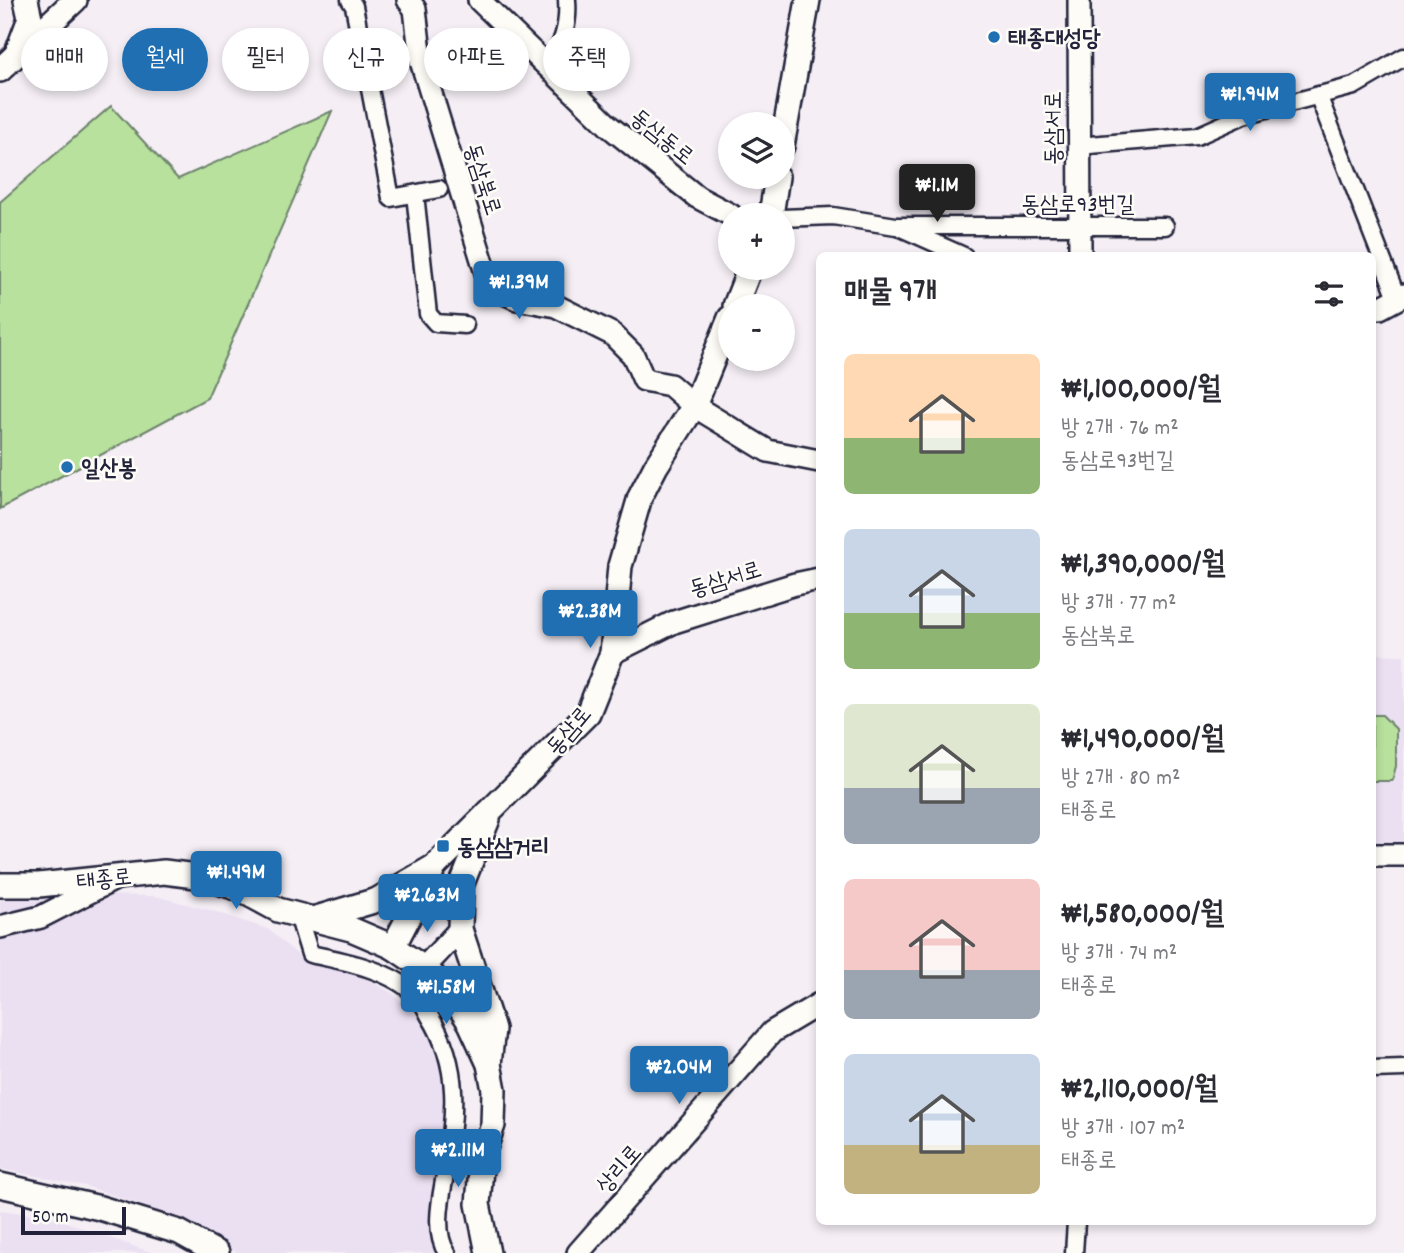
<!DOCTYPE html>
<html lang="ko">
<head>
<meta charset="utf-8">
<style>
	:root { --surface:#fff; --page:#f2f2f3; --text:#2b2b33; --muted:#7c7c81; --accent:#1f6fb2 }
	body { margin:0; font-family:Dekko,"Poor Story",sans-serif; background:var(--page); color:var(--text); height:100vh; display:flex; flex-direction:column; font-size:26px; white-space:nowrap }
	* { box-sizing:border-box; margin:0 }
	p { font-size:23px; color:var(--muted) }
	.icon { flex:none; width:38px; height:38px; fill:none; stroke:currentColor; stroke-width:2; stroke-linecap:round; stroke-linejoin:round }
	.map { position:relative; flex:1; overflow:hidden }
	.drawer { position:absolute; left:816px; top:252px; width:560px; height:973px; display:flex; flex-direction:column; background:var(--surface); border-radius:10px; box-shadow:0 4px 10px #0003 }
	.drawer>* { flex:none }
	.banner { position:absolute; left:21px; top:28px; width:665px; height:63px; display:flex; gap:14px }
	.controls { position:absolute; left:718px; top:112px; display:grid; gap:14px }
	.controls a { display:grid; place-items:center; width:77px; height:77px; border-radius:50%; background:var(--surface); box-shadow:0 4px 10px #0003; font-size:35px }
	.scale { position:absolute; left:21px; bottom:18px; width:105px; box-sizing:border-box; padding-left:7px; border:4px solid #22223b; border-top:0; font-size:19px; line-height:24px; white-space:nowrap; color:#22223b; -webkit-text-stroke:5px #fdfcf7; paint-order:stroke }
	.price { position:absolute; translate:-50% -60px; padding:0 16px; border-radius:7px; background:var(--accent); color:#fff; font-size:23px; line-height:46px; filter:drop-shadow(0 2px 4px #0008) }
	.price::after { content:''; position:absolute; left:50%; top:42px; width:21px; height:16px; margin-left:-10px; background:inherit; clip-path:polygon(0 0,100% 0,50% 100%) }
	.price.selected { background:#222; color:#fff }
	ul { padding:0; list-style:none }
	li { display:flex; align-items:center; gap:21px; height:175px; padding:0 28px }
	li span { display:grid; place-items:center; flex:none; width:196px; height:140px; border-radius:10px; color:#555 }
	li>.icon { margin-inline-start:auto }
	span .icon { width:84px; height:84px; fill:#fffc; stroke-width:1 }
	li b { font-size:30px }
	h2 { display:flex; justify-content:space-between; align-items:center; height:84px; padding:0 28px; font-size:30px }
	.tag { padding:0 24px; border-radius:32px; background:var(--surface); box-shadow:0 4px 10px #0003; font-size:24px; line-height:63px }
	.tag.selected { background:var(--accent); color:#fff }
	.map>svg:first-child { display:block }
	.built { fill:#ebe0f2 }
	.green { fill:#b8e19d; stroke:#6d826c; stroke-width:2 }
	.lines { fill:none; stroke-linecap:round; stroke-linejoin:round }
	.minor-casing { stroke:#22223b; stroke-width:21 }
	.tertiary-casing { stroke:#22223b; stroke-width:26 }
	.secondary-casing { stroke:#22223b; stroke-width:28 }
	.minor { stroke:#fdfcf7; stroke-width:16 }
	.tertiary { stroke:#fdfcf7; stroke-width:21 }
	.secondary { stroke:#fdfcf7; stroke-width:23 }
	.poi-dot { fill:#1f6fb2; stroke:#fdfcf7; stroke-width:2.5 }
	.labels { text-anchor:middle; stroke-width:5; stroke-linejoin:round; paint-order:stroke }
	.poi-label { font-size:23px; font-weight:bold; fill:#22223b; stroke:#fdfcf7; text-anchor:start }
	.street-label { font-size:23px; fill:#22223b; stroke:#fdfcf7 }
</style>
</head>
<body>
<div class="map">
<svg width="1404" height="1253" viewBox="0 0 1404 1253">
	<rect width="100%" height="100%" fill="#f5eff5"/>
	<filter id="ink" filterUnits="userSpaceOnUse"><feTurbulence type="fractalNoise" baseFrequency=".0143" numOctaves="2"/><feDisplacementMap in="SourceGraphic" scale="14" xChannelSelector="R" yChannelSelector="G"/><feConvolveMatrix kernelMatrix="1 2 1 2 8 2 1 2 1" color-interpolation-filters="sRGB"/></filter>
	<g filter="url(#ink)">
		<g class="built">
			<path d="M1372,654L1404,655V844H1372Z"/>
			<path d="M55,894L155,896L210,910L268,929L299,956L352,971L392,993L419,1018L437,1047L448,1103L434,1227L450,1253H238L168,1214L85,1186L0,1169V900Z"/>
			<path d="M0,1210L52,1217L153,1253H0Z"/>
		</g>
		<g class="green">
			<path d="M111,106L178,179L332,111L207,398L0,509V202Z"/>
			<path d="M1372,715H1382L1396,729V766L1392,781H1372Z"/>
		</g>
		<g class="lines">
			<defs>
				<g id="minor">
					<path d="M350,0L354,6L391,198L439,189"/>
					<path d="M549,67C562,44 569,27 567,0"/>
					<path d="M1318,95L1398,300"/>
					<path d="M1078,146L1197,136L1244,115L1354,86L1404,57"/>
					<path d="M415,194L428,314L436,323L465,325"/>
					<path d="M782,218L833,216L896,226H1165"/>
					<path d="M901,228L964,256"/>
					<path d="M298,915L310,954C345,961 392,970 418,997C422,1001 426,1009 429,1015C462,1067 455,1117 445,1175C441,1198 433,1232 447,1253"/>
					<path d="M1372,1069L1404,1068"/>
					<path d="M1074,1253L1076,1222"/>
				</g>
				<g id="tertiary">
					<path d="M408,0L415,9L421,61L490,286L517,299L556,306L612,334L633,355L644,380L670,385L694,406L768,451L819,461"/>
					<path d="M479,0L610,127L697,197L731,215"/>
					<path d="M1079,0L1080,256"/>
					<path d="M1372,308H1380L1404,295"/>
					<path d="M612,653L674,622L795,584L819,579"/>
					<path d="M1372,855H1404"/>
					<path d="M0,927L41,917L117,878"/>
					<path d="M424,968L460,929"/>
					<path d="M578,1253L772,1032L819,1004"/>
				</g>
				<g id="secondary">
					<path d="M18,50L30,18L26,0"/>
					<path d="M0,70L75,0"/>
					<path d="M782,146L808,0"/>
					<path d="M771,215L777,177"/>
					<path d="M735,306L750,268"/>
					<path d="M488,819L461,886L460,929L493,1029L489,1064"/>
					<path d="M0,885H39L164,872L204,877L239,889L278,910L351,929L393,947L428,971L451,994L470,1023L489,1064L494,1090L493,1125L482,1157L478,1204L488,1253"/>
					<path d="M313,919L377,900L435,866"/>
					<path d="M393,947L435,866L588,713L612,653L620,566L640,497L656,466L694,406L730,318"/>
					<path d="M0,1185L100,1208L179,1232L217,1253"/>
				</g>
			</defs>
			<use href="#minor" class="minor-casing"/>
			<use href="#tertiary" class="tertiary-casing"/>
			<use href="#secondary" class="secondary-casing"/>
			<use href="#minor" class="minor"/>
			<use href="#tertiary" class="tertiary"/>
			<use href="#secondary" class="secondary"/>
		</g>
	</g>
	<g class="poi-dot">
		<circle cx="994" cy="37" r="7"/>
		<circle cx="67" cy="467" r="7"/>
		<rect x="436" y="839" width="14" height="14" rx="3.5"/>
	</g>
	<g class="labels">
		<g class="poi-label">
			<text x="1008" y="45">태종대성당</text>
			<text x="81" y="475">일산봉</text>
			<text x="457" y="854">동삼삼거리</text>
		</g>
		<g class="street-label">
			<text transform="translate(1052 128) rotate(-90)" y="8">동삼서로</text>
			<text transform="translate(663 136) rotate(39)" y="8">동삼동로</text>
			<text transform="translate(484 179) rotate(72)" y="8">동삼북로</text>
			<text x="1078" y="211">동삼로93번길</text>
			<text transform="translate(725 578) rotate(-17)" y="8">동삼서로</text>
			<text transform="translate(568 730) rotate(-50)" y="8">동삼로</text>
			<text transform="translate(104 878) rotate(-6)" y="8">태종로</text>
			<text transform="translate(618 1168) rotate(-49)" y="8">상리로</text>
		</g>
	</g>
</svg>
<div class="controls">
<a><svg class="icon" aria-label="layers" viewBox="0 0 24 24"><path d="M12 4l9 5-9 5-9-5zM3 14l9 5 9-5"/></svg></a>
<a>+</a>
<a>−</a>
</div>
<div class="scale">50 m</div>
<b class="price" style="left:1250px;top:133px">₩1.94M</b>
<b class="price selected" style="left:937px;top:224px">₩1.1M</b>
<b class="price" style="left:519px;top:321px">₩1.39M</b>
<b class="price" style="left:590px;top:650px">₩2.38M</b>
<b class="price" style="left:236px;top:911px">₩1.49M</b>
<b class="price" style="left:427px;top:934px">₩2.63M</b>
<b class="price" style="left:446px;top:1026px">₩1.58M</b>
<b class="price" style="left:679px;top:1106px">₩2.04M</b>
<b class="price" style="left:458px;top:1189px">₩2.11M</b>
<div class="banner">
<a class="tag">매매</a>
<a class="tag selected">월세</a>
<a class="tag">필터</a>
<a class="tag">신규</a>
<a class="tag">아파트</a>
<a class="tag">주택</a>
</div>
<section class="drawer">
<h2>매물 9개<svg class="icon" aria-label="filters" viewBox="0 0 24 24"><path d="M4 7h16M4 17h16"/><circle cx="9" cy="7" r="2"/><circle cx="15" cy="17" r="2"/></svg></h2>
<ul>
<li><span style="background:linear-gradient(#ffd9b3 60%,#8fb573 0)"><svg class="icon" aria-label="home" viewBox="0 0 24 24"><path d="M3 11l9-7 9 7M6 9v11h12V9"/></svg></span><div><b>₩1,100,000/월</b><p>방 2개 · 76 m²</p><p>동삼로93번길</p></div></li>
<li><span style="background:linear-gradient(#c9d6e8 60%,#8fb573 0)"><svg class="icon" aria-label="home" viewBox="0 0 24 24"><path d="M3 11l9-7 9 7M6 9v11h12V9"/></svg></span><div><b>₩1,390,000/월</b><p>방 3개 · 77 m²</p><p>동삼북로</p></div></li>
<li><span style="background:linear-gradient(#dfe7d0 60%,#9aa5b1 0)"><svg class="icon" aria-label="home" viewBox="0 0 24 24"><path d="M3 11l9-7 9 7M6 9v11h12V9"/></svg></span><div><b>₩1,490,000/월</b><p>방 2개 · 80 m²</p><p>태종로</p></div></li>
<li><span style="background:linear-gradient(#f6c9c9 65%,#9aa5b1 0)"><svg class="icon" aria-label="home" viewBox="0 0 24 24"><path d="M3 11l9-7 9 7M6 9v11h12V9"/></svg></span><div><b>₩1,580,000/월</b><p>방 3개 · 74 m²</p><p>태종로</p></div></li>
<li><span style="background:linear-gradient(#c9d6e8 65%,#c2b280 0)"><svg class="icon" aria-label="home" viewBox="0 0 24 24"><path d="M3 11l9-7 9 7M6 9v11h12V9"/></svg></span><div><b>₩2,110,000/월</b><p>방 3개 · 107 m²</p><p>태종로</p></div></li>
</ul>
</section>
</div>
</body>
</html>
